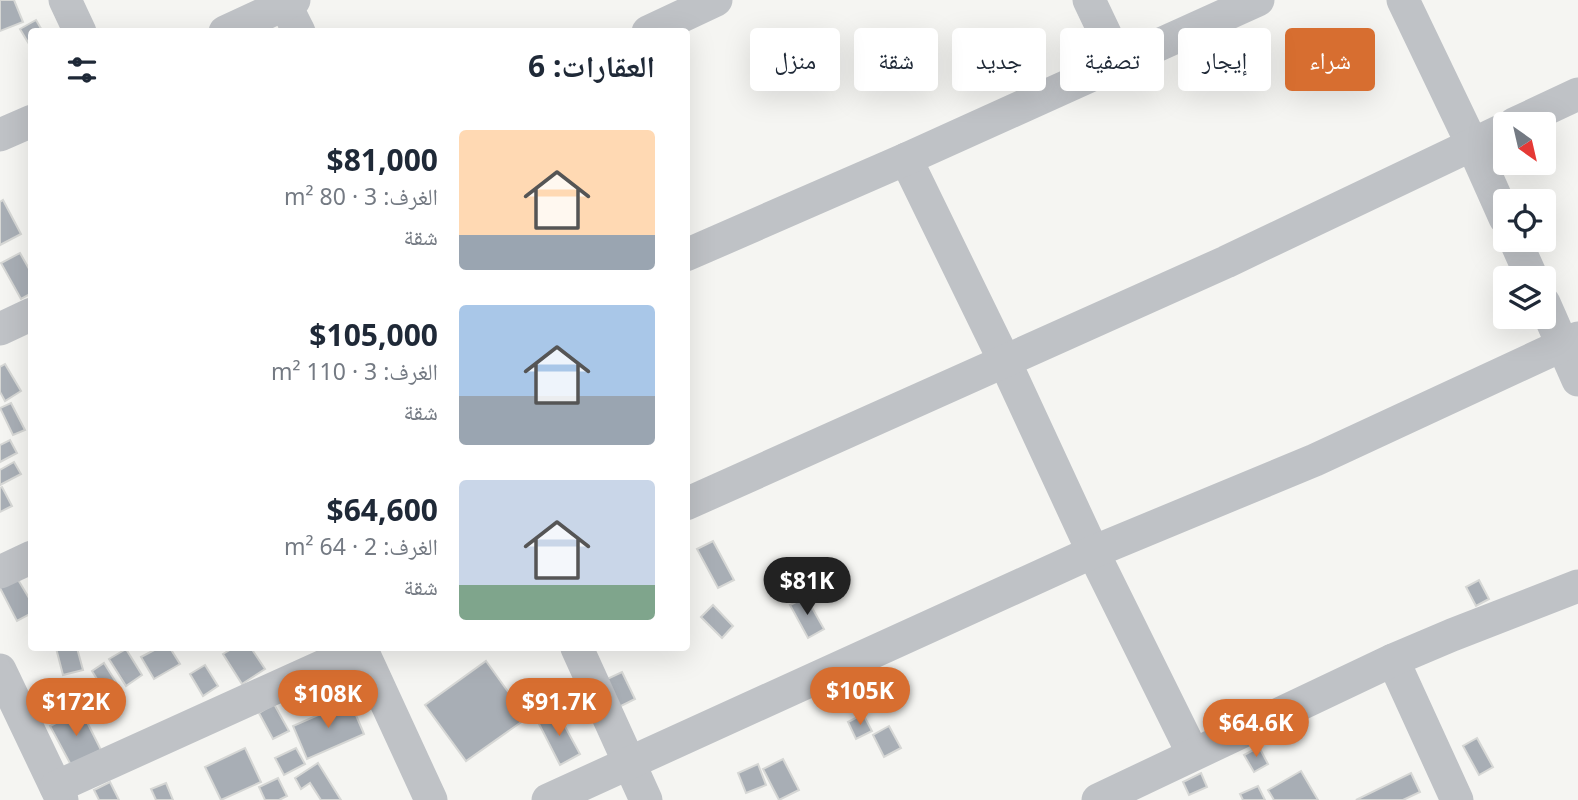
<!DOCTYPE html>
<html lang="ar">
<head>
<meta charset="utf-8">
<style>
	:root { --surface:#fff; --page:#f6f6f7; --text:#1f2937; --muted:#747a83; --accent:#d76e30 }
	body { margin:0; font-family:"Noto Sans","Noto Naskh Arabic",sans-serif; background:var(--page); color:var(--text); direction:rtl; height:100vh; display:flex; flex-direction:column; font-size:26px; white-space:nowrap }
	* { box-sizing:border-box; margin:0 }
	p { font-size:23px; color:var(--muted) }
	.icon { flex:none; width:38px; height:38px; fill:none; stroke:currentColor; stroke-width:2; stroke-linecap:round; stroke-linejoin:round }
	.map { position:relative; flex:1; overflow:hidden; direction:ltr }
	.sheet { position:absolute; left:28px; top:28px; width:662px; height:623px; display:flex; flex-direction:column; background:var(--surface); border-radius:7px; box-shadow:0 7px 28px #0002; direction:rtl }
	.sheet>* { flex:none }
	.banner { position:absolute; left:710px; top:28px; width:665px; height:63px; direction:rtl; display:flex; gap:14px }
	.needle { width:46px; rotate:146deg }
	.fabs { position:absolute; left:1493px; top:112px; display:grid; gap:14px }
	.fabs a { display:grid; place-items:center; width:63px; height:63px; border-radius:7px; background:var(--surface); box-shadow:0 7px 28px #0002; font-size:35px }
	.price { position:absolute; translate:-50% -60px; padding:0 16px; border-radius:24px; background:var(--accent); color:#fff; font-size:23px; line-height:46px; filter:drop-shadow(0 2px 4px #0008) }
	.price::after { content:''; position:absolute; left:50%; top:42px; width:21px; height:16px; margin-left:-10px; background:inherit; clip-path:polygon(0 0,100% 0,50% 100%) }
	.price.active { background:#222; color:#fff }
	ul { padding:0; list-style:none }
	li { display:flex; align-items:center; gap:21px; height:175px; padding:0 35px }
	li span { display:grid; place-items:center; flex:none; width:196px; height:140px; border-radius:7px; color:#555 }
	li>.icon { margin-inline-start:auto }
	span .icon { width:84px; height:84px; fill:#fffc; stroke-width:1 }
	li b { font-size:30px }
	h2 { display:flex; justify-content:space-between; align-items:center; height:84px; padding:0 35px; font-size:30px }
	.tag { padding:0 24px; border-radius:7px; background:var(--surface); box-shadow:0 7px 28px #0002; font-size:24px; line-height:63px }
	.tag.active { background:var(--accent); color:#fff }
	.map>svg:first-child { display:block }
	.building { fill:#a8aeb5; stroke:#d6d7d5; stroke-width:2 }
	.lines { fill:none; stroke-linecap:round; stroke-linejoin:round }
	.minor { stroke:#bfc2c6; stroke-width:33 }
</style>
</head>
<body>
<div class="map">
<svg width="1578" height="800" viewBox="0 0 1578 800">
	<rect width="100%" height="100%" fill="#f5f5f2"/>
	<g class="building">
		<path d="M0,0H14L23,22L0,31Z"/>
		<path d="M36,20L43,32H32V43L29,44L20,29Z"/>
		<path d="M3,200L21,234L0,245V202Z"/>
		<path d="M20,253L32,274V293L21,299L1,263Z"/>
		<path d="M5,364L21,391L5,401L0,392V367Z"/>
		<path d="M11,403L25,430L13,435L0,408Z"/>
		<path d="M10,440L17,453L0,462V445Z"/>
		<path d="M14,462L21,474L0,485V470Z"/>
		<path d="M2,487L12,506L0,512V488Z"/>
		<path d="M713,541L734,580L718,588L697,549Z"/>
		<path d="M17,578L32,603V613L17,621L0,588Z"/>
		<path d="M1479,580L1489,599L1476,606L1466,587Z"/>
		<path d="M806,597L824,629L808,638L790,605Z"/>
		<path d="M713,605L733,626L722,638L701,617Z"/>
		<path d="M56,648H77L83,670L63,675Z"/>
		<path d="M158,648H170L180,664L154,679L141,657Z"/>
		<path d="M233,648H251L265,669L242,684L223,654Z"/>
		<path d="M126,649L142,675L126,686L109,659Z"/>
		<path d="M486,661L527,718L466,761L425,705Z"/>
		<path d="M104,663L119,687L107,695L92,671Z"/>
		<path d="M205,665L218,686L203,696L190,674Z"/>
		<path d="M622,672L635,699L619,707L605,680Z"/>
		<path d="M350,701L364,734L307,759L293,726Z"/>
		<path d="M274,704L289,731L273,739L259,713Z"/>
		<path d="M81,710L101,750L71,765L50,726Z"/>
		<path d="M557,712L580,754L560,765L538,722Z"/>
		<path d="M863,714L872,731L856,739L848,722Z"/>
		<path d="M889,726L901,748L884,757L873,735Z"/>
		<path d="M1477,738L1493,767L1479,775L1463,746Z"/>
		<path d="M1259,747L1268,764L1254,772L1244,755Z"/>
		<path d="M245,748L261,782L221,800L205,767Z"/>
		<path d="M296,748L305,764L284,775L275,758Z"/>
		<path d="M783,759L799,790L779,800L763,769Z"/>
		<path d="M318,763L341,800H321L310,783L301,789L295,778Z"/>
		<path d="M758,764L766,785L746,793L738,773Z"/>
		<path d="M1301,771L1318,800H1274L1268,790Z"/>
		<path d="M1201,773L1207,787L1189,795L1183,782Z"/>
		<path d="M1411,773L1420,792L1403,800H1356Z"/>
		<path d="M278,778L287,796L279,800H265L259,787Z"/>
		<path d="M110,782L119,800H99L94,790Z"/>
		<path d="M166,783L173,800H156L151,789Z"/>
		<path d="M1258,786L1265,800H1243L1240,794Z"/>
	</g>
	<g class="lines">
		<g class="minor">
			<path d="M65,0L80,32"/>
			<path d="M1089,0L1119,63"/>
			<path d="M1403,0L1472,144L1505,218"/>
			<path d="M285,4L299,32"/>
			<path d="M225,32L294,0"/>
			<path d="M648,32L716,0"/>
			<path d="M1514,124L1578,94"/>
			<path d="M0,135L32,121"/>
			<path d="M906,159L1005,362L1093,552L1193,754"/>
			<path d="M1515,240L1532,278"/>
			<path d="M686,255L906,159L1258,0"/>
			<path d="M1544,303L1578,380"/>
			<path d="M0,329L32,314"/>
			<path d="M686,504L1226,262L1505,129"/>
			<path d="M0,572L32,557"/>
			<path d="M361,648L431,800"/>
			<path d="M577,648L646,800"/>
			<path d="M1393,660L1457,800"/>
			<path d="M0,670L62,800"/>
			<path d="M56,787L363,648"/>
			<path d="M548,800L1093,552L1315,460L1578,338"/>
			<path d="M1098,800L1393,660L1452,635L1578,586"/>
		</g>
	</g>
</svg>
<div class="fabs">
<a><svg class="needle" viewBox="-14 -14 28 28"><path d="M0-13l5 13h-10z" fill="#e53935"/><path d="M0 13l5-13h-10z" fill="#747a83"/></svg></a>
<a><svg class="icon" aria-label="locate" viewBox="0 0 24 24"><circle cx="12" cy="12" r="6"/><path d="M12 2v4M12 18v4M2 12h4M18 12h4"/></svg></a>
<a><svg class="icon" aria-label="layers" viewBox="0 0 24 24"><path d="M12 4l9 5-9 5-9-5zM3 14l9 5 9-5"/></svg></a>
</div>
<b class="price active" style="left:807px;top:617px">$81K</b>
<b class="price" style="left:860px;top:727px">$105K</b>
<b class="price" style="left:328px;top:730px">$108K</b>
<b class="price" style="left:76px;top:738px">$172K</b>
<b class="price" style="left:559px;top:738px">$91.7K</b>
<b class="price" style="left:1256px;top:759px">$64.6K</b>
<div class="banner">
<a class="tag active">شراء</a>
<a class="tag">إيجار</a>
<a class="tag">تصفية</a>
<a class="tag">جديد</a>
<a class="tag">شقة</a>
<a class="tag">منزل</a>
</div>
<section class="sheet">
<h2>العقارات: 6<svg class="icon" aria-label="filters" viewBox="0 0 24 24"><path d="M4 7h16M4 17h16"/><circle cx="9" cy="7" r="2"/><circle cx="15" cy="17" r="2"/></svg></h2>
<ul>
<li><span style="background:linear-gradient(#ffd9b3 75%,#9aa5b1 0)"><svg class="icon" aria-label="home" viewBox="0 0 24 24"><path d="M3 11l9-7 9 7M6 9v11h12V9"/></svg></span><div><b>$81,000</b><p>الغرف: 3 · 80 m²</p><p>شقة</p></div></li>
<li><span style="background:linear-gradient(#a9c7e8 65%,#9aa5b1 0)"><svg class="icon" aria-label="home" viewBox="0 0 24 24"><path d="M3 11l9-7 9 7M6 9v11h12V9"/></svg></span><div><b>$105,000</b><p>الغرف: 3 · 110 m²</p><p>شقة</p></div></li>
<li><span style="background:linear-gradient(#c9d6e8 75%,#7fa58c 0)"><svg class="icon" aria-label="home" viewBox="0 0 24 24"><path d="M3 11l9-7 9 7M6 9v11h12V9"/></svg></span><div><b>$64,600</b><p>الغرف: 2 · 64 m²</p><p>شقة</p></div></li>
</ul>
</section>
</div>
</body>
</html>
